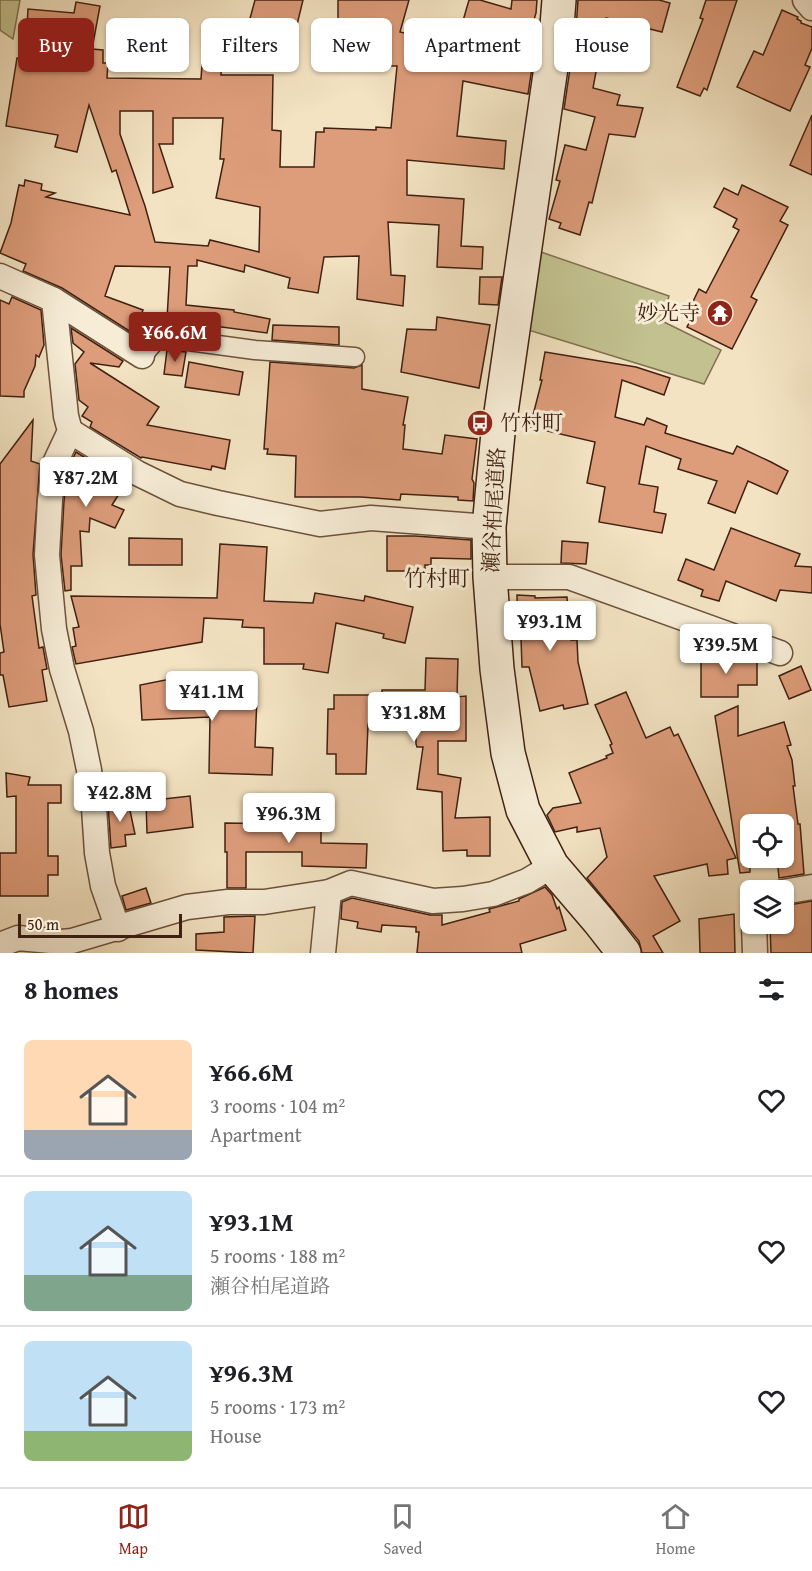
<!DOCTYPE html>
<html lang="en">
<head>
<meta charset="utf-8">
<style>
	:root { --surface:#fff; --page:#f6f6f6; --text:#202124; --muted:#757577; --line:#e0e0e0; --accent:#8f2418 }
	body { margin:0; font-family:"Gentium Book Plus","Noto Serif JP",serif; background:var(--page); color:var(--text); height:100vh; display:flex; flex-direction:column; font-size:22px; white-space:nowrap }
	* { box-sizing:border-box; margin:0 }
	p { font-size:20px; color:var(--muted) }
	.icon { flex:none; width:33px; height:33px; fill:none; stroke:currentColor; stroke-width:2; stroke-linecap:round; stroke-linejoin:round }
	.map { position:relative; height:953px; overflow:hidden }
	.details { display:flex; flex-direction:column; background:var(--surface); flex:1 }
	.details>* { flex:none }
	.top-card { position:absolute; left:18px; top:18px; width:777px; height:54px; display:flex; gap:12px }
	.tools { position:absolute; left:740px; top:814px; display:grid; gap:12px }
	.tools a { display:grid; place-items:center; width:54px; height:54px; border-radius:9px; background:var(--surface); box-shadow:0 2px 4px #0004; font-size:30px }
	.scale { position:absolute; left:18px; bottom:15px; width:164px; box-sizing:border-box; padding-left:6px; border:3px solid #402111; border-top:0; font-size:16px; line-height:21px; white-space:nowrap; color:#402111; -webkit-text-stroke:4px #f7edd7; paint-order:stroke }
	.price { position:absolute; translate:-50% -51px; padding:0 14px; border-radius:6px; background:#fff; color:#222; font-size:20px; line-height:39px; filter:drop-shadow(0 2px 3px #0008) }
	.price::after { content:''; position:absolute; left:50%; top:36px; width:18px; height:14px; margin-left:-9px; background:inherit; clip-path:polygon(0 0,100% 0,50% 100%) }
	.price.on { background:var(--accent); color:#fff }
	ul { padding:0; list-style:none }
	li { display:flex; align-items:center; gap:18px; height:150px; padding:0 24px }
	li+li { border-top:2px solid var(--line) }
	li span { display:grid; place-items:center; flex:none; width:168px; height:120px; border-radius:9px; color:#555 }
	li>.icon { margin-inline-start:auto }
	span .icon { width:72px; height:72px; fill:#fffc; stroke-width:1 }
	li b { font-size:26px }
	h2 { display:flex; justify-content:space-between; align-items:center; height:72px; padding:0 24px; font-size:26px }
	.pill { padding:0 21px; border-radius:9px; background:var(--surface); box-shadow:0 2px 4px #0004; font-size:21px; line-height:54px }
	.pill.on { background:var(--accent); color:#fff }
	.menu { display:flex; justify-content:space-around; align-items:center; height:84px; border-top:2px solid var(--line); background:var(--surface); font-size:16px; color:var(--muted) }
	.menu a { display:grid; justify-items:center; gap:3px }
	.menu .on { color:var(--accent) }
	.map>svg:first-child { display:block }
	.green { fill:#c2c18f; stroke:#817150; stroke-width:1.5 }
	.building { fill:#dd9c7a; stroke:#402111; stroke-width:1.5; fill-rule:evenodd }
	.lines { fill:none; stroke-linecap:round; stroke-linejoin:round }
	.pedestrian-casing { stroke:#6d523d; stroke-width:21 }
	.minor-casing { stroke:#6d523d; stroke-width:27 }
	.secondary-casing { stroke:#402111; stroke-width:36 }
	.pedestrian { stroke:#f7edd7; stroke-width:18 }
	.minor { stroke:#f7edd7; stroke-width:24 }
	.secondary { stroke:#f7edd7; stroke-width:33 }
	.labels { text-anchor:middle; stroke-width:6; stroke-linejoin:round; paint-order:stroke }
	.poi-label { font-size:21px; fill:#402111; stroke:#f7edd7; text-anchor:end }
	.street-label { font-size:21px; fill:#402111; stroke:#f7edd7 }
	.neighbourhood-label { font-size:22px; fill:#402111; stroke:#f7edd7 }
</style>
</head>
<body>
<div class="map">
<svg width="812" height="953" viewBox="0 0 812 953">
	<rect width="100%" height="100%" fill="#f3e3c2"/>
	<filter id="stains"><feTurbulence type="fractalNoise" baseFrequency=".00333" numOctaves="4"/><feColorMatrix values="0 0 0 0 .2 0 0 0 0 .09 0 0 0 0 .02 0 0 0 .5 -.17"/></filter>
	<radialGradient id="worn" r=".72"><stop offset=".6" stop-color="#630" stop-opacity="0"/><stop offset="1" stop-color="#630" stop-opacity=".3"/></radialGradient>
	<g class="green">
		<path d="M0,0H20L13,39L0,30Z"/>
		<path d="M538,251L669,296L662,321L721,350L704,384L525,329Z"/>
	</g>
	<g class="building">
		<path d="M255,0H303L294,37L285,35L284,41L267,37L268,31L248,26Z"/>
		<path d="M338,0H409L400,32L414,35L413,41L456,45L469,0H480L511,9L512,0H537L536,13L522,59L533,61L528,94L463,81L457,136L506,141L504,169L407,160V195L464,199L461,246L483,247L482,269L437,267L439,225L388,222L391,275L405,276L403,306L357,299L359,256L324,257L318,293L288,288L290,278L245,265L244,272L197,260V266H188L186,305L234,310V312L270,319L267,333L191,323L190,330L171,327L172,319H167L170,267L115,266L105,296L143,310L134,334L62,288L23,271L26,264L0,253L11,223L19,185L24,186L25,180L42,184L41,190L55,193L46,197L130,215L116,170L112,172L89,105L77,152L55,147L58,135L6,126L17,58L25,59L28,9L74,13L76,2L100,6L92,49L103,50V63H108L107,78L201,79L203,50L222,51L221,75H273L272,130L281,131L280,167H314L316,132H324V128L376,130V127L391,128L397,66H361V61H338ZM120,111H153V193L173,187L159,144H173V118H223L220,159H224L216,198L260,207L259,252L210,240L208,246L155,242L145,206L120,134Z"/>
		<path d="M578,0H659L670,3L662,32L606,18L593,88L620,95L617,105L643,108L635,137L609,134L592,203L589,202L580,235L559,228L561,223L549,219L560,181L556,180L565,145L586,150L595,117L564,109L576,29Z"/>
		<path d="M706,0H737L707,90L704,88L700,96L677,87L703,19L700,18Z"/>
		<path d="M782,10L798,17L797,19L801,21V23L812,27V48L805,65L810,67L790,111L737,87L754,51L763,55Z"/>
		<path d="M812,115V175L790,165Z"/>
		<path d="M742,185L788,207L780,221L788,225L751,297L757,300L732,349L687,327L693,315L688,312L699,289L706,293L739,230L733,227L737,219L714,207L724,188L738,195Z"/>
		<path d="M480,277H502L498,305L479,304Z"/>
		<path d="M12,297L41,310L44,345L39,357L36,355L35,366L24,391V397L0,396V300L9,304Z"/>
		<path d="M437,317L490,325L479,388L401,372L407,329L436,330Z"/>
		<path d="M273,325L339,327V345L272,340Z"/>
		<path d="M71,328L123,361L119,367L90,363L159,407L147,425L230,440L225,469L212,466L211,470L142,457L141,458L90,427L92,422L82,416L88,407L79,400L75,364L84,352L73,343Z"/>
		<path d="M167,350L186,352L182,376L164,374Z"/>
		<path d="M545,352L636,367L670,378L664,395L622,380L615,417L644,425L647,418L667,426L665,433L733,454L737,446L771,462L788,471L777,494L748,481L735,513L708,503L717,481L678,469L681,459L646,446L639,484L658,487L654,512L666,514L662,533L599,522L605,487L587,483L595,442L530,427L542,380H540Z"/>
		<path d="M189,362L243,372L239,395L185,387Z"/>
		<path d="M270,362L354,368L362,365V389L408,397L403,425H405L403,449L442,454L445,435L477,439L472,479L474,483L473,501L458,500V497L401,494L400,500L361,497H295L296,456L267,454L268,449H264Z"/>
		<path d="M33,420L31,461L40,464L33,554L36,595L32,596L39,648L43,647L47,669L42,670L47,701L9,707L3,675H0V653L4,652L0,624V464Z"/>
		<path d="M76,452L126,483L112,505L124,510L115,528L90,518L89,532L80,531L82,566H71V590L65,591L61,555L64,501L68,469Z"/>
		<path d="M731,528L800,554L795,566L812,567V593L780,590L776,601L726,581L719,601L701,596L703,590L678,580L686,559L714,570Z"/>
		<path d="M387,536H415L471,540V559L431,558V565H425V571H387Z"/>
		<path d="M129,538L182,539V565H129Z"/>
		<path d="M562,541L588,543L586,564L561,563Z"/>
		<path d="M220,544L267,547L264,601L313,603L315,593L364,601L365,596L413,607L405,643L383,638L384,634L336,623L328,673L303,669L304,664H264V628L242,627L243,620L204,618L202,642L76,664L72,647L76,646L73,628L79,627L71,596L217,598Z"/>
		<path d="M517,595L535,596V598L567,597L568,612H571V640H577L578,662L588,704L564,709L563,705L540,711L529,667H522L521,638H518Z"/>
		<path d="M701,655H745V658L757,660V685H738V697H701Z"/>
		<path d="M426,658L458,659L457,697L466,696V741H438V774L461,778L455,818L490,817V856H467V850L443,851L442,792L417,789L423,747H417L416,744V721L374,720V724H368L366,774H336V754H327L328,709H334V695H382V690H425Z"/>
		<path d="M801,666L811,690L789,699L779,676Z"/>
		<path d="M206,672L205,695L257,696L255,747L273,748L272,775L209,773L210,717L142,720L140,685Z"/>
		<path d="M626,692L646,738L670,727L674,736L678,734L736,858L727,860L728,874L709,876L707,864L654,876L680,921L653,936L663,953H642L639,941L587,878L607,857L600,828L577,832V827L555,832L547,815L553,808L581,803L569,773L607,758L606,756L613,753L610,745L612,744L595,705Z"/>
		<path d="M738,706V736L784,722L791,745L787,746L792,760L795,786H793L798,824H800L804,874L779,878L777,858H783V826L790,825H750V872L740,873L715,716Z"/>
		<path d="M6,773L30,777L28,785H61V803H48V856H58V875H48V896H0V853H16V796L7,797Z"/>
		<path d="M302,795H321V843L367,844L366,868L302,866V852H246V888H227V852H225V823L302,824Z"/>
		<path d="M190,796L193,827L147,833L146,801Z"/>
		<path d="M128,801L135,834L125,835L126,846L111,848L108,804Z"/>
		<path d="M545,887L552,895L557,909L559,907L566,930L520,944L522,953H417L419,932H416V927L382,925L381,932L357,928L358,922L341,919L342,902L352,898L430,915H442V925L490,912L489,909L519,901V899Z"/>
		<path d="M146,888L151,903L126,910L122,896Z"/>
		<path d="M812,901V953H771L770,924H783V906Z"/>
		<path d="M734,914L735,953H700L699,919Z"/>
		<path d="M255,916L253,953L196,950V934L224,932V917Z"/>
	</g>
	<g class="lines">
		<defs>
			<path id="pedestrian" d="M142,356L159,337L255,350L355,357"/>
			<g id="minor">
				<path d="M805,0L812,8"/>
				<path d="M0,276L54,300L142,356"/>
				<path d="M54,300L66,416L70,431L54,465L50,500L47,555L50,587L54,629L62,669L81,731L89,770L94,808L97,853L103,886L118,929"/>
				<path d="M70,431L137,473L180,494L218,503L320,524L371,518L489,527"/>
				<path d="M490,577H569L780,653"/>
				<path d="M783,892L812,887"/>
				<path d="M754,924L755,953"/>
				<path d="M0,945L18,938L61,942L72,941L187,907L228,902H264L329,892L351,883L433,901L463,899L493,894L527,881L552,866"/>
				<path d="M323,953L329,892"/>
			</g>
			<path id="secondary" d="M559,0L557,26L498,433L489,527L490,577L497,669L508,753L523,810L552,866L599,921L624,953"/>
		</defs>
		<use href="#pedestrian" class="pedestrian-casing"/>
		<use href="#minor" class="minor-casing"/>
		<use href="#secondary" class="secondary-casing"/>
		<use href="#pedestrian" class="pedestrian"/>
		<use href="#minor" class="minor"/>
		<use href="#secondary" class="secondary"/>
	</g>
	<defs>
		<symbol id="temple-disc" viewBox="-11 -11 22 22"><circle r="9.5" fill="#8f2418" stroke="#f7edd7"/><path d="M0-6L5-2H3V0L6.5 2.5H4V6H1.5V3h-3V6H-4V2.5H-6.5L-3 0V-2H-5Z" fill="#fff"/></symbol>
		<symbol id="bus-disc" viewBox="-11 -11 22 22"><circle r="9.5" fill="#8f2418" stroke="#f7edd7"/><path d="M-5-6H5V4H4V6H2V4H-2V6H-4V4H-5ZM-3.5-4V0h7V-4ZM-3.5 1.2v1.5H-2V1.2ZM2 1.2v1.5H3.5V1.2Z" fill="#fff"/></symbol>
	</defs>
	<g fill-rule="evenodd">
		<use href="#temple-disc" x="705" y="298" width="30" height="30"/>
		<use href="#bus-disc" x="465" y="408" width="30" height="30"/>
	</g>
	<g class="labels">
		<g class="poi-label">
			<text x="700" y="320">妙光寺</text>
			<text x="500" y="430" text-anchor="start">竹村町</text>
		</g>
		<g class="street-label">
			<text transform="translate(494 510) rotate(-87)" y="7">瀬谷柏尾道路</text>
		</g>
		<g class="neighbourhood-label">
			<text x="437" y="586">竹村町</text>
		</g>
	</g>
	<rect width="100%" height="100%" filter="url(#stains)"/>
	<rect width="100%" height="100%" fill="url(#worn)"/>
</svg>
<div class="tools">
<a><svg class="icon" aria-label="locate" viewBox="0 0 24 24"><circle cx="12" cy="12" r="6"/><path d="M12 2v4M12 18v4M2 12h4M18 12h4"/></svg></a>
<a><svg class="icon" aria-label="layers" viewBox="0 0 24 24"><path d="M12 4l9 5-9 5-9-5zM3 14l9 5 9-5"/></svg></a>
</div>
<div class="scale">50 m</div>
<b class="price on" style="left:175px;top:363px">¥66.6M</b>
<b class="price" style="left:86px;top:508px">¥87.2M</b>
<b class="price" style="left:550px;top:652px">¥93.1M</b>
<b class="price" style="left:726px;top:675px">¥39.5M</b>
<b class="price" style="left:212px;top:722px">¥41.1M</b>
<b class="price" style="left:414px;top:743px">¥31.8M</b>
<b class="price" style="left:120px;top:823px">¥42.8M</b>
<b class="price" style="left:289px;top:844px">¥96.3M</b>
<div class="top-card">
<a class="pill on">Buy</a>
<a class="pill">Rent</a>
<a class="pill">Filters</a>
<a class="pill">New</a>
<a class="pill">Apartment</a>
<a class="pill">House</a>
</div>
</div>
<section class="details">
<h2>8 homes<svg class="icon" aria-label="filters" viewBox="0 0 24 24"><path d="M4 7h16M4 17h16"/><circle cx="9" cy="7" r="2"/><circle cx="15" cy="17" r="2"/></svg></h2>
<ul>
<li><span style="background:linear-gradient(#ffd9b3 75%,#9aa5b1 0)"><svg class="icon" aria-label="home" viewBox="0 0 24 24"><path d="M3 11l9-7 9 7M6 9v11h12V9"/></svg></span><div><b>¥66.6M</b><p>3 rooms · 104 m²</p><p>Apartment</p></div><svg class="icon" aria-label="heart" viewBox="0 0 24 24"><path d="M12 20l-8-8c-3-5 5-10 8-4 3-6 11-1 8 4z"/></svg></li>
<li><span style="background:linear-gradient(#bfe0f5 70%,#7fa58c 0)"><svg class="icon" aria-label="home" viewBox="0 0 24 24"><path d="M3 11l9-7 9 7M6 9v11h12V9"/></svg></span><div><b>¥93.1M</b><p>5 rooms · 188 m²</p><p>瀬谷柏尾道路</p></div><svg class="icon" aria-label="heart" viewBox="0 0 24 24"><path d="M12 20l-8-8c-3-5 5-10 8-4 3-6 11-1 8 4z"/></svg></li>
<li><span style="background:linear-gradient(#bfe0f5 75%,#8fb573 0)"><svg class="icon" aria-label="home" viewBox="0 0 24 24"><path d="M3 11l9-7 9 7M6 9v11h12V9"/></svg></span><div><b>¥96.3M</b><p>5 rooms · 173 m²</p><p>House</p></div><svg class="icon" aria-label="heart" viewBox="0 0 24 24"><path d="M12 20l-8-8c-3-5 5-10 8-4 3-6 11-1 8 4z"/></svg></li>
</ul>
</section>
<nav class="menu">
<a class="on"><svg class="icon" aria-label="map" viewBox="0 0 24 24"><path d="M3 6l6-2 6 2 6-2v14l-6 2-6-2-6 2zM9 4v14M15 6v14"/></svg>Map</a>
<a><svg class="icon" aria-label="saved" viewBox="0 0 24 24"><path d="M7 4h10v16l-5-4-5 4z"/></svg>Saved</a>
<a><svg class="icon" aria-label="home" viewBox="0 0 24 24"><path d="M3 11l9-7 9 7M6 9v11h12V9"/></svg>Home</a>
</nav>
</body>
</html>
